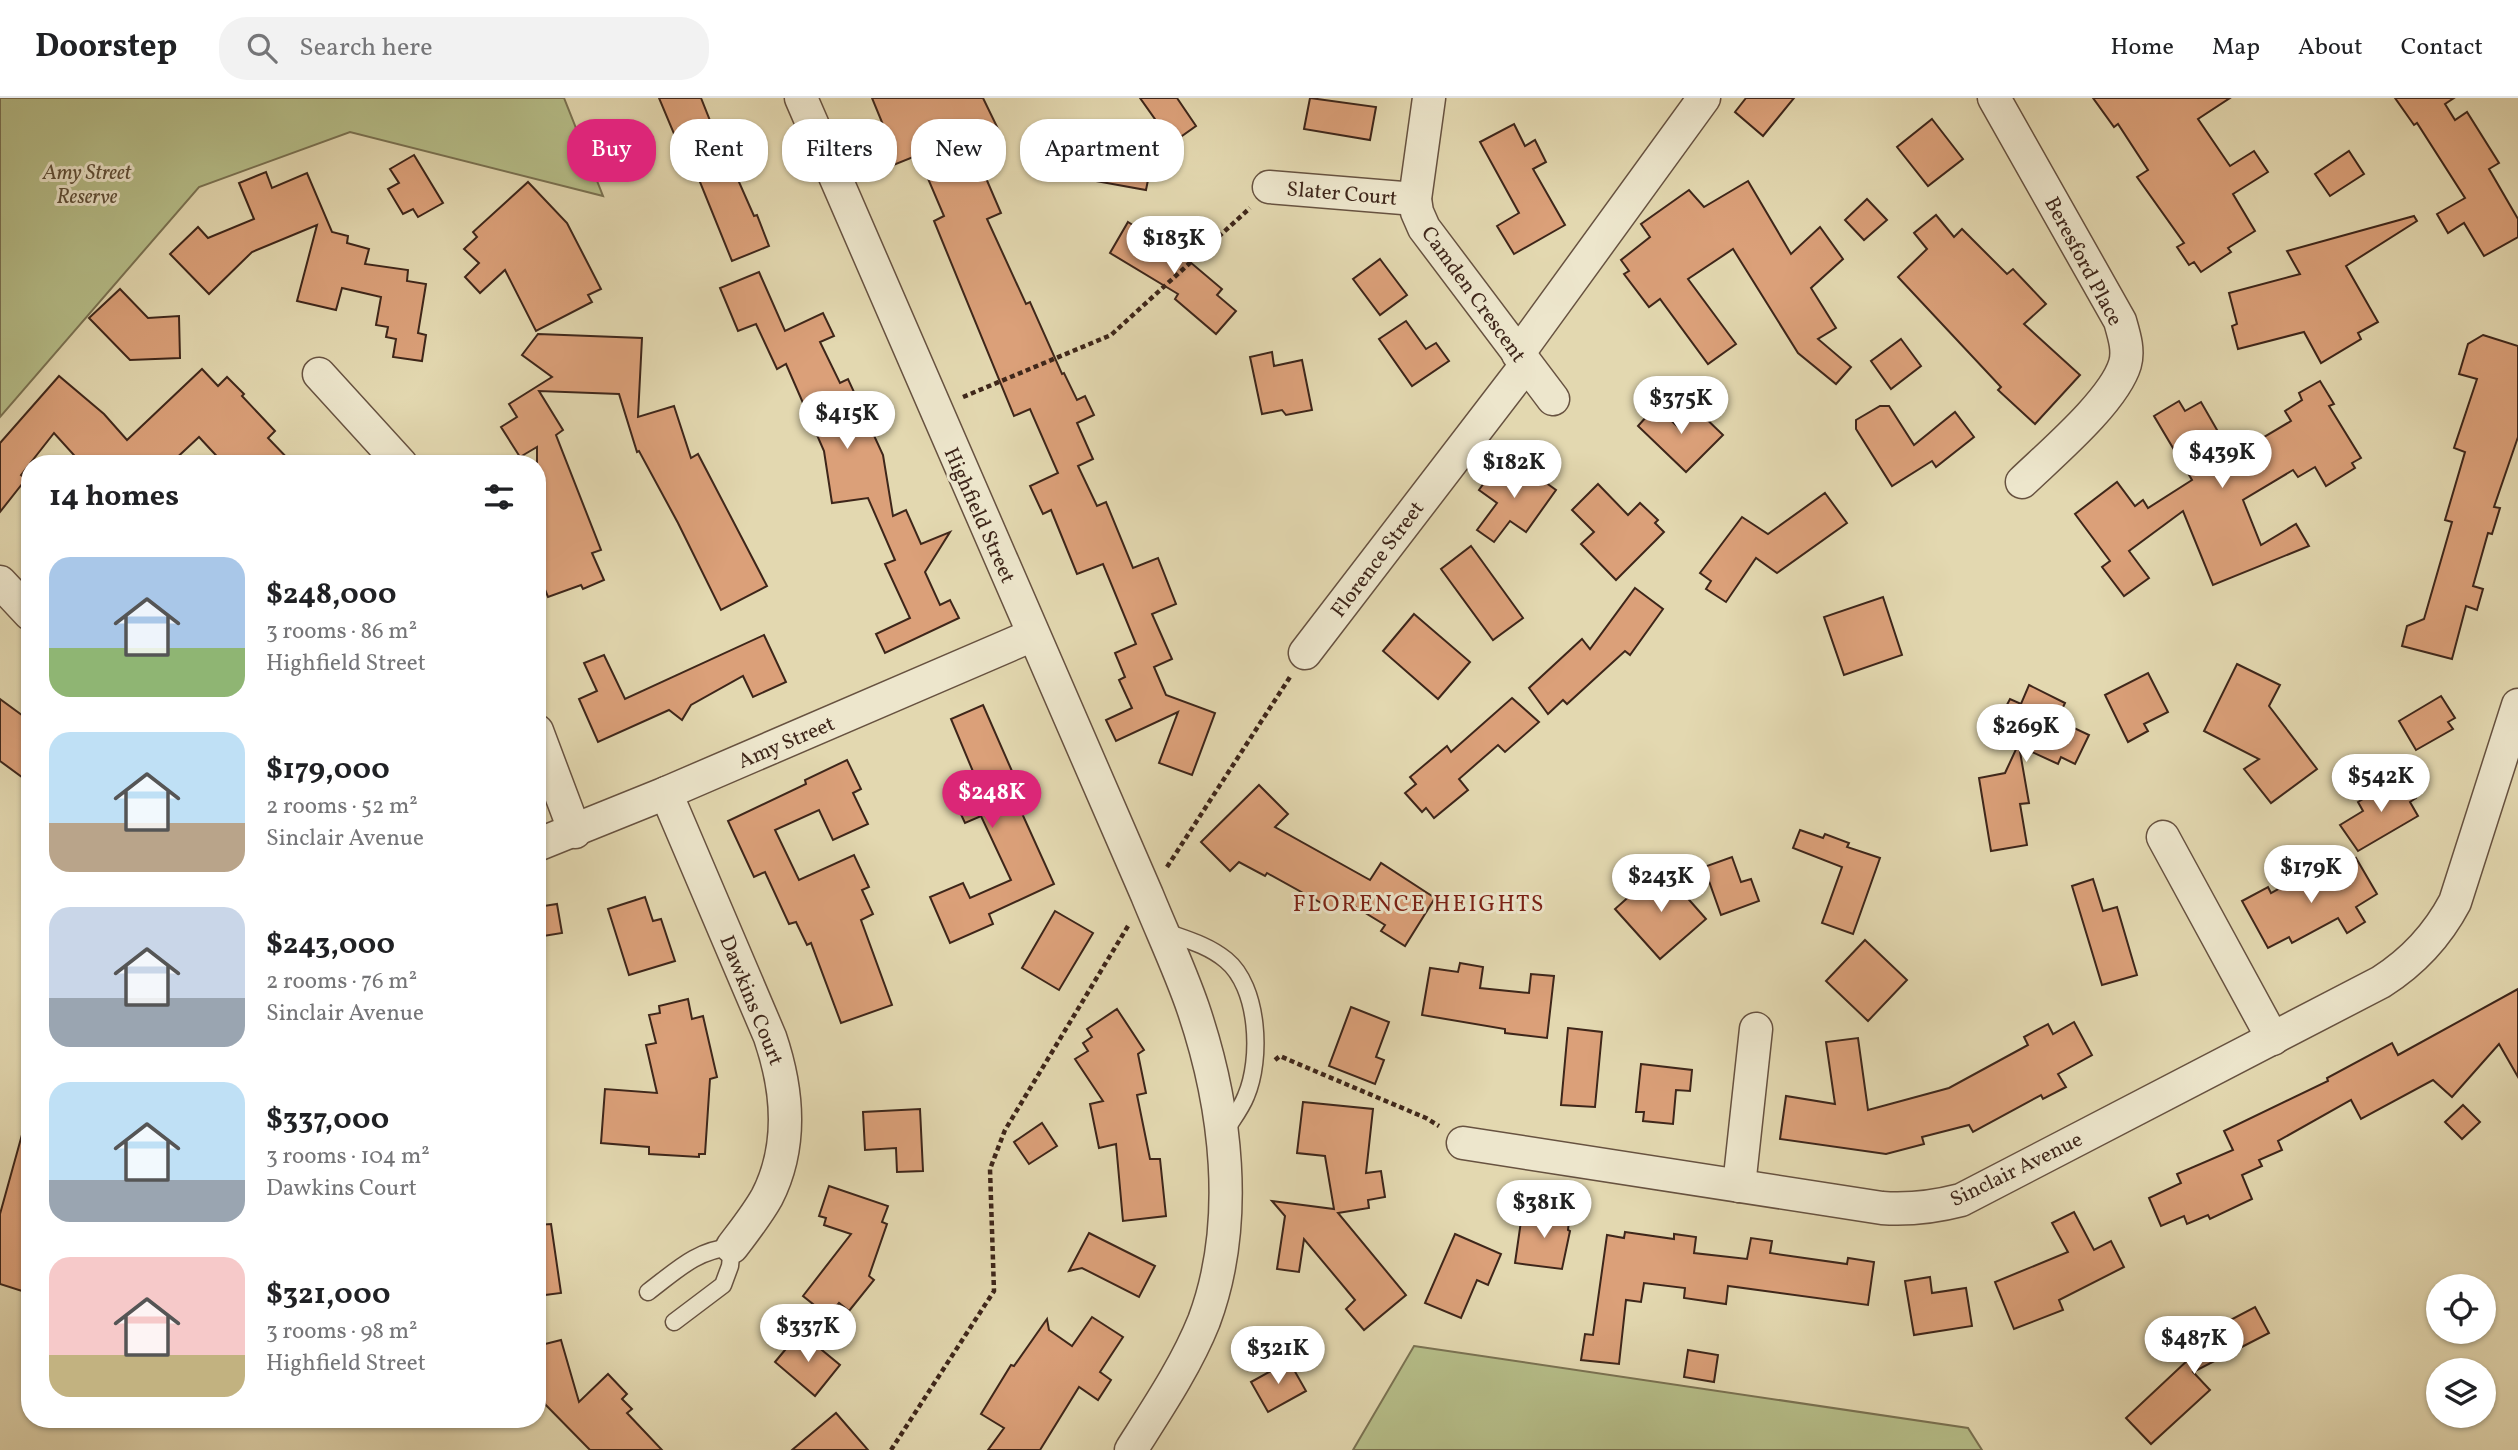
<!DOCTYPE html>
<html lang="en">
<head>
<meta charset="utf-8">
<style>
	:root { --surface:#fff; --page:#f2f2f2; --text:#202124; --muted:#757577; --line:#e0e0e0; --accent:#db2777 }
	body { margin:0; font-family:Vollkorn,serif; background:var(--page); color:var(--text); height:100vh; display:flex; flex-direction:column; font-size:26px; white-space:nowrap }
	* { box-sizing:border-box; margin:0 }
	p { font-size:23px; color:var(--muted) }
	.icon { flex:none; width:38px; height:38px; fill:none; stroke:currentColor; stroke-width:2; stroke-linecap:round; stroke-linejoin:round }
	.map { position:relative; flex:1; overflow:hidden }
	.drawer { position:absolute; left:21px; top:357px; width:525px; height:973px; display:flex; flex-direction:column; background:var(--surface); border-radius:28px; box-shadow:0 2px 5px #0004 }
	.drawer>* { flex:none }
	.hud { position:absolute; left:567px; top:21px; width:665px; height:63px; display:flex; gap:14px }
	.tools { position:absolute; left:2426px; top:1176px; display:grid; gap:14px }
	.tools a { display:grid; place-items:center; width:70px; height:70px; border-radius:50%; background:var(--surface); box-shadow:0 2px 5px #0004; font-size:35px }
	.price { position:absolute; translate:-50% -60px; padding:0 16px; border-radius:24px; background:#fff; color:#222; font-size:23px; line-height:46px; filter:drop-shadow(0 2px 4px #0008) }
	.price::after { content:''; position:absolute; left:50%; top:42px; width:21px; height:16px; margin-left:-10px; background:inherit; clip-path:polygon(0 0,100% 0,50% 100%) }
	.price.on { background:var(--accent); color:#fff }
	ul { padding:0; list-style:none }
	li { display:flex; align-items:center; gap:21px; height:175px; padding:0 28px }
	li span { display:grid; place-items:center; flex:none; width:196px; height:140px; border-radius:21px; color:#555 }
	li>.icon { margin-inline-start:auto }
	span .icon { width:84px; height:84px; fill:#fffc; stroke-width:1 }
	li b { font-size:30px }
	h2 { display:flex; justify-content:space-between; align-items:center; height:84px; padding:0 28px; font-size:30px }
	.chip { padding:0 24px; border-radius:28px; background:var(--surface); box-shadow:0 2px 5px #0004; font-size:24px; line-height:63px }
	.chip.on { background:var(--accent); color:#fff }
	header { display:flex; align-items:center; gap:42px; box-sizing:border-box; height:98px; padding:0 35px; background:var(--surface); border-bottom:2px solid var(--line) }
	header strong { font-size:33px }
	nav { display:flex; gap:38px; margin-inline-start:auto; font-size:24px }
	.search { width:490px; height:63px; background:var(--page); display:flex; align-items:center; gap:18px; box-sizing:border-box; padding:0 24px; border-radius:28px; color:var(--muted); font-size:26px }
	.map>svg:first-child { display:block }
	.green { fill:#b6be89; stroke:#7a7252; stroke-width:2 }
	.building { fill:#dba079; stroke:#3e261a; stroke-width:2 }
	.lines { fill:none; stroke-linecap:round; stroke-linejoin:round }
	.service-casing { stroke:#675240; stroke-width:19 }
	.minor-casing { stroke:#675240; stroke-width:35 }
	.path { stroke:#3e261a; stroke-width:4.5; stroke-dasharray:5 3.5; stroke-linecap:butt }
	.service { stroke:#ede6cc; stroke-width:16 }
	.minor { stroke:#ede6cc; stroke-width:32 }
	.labels { text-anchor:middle; stroke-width:6; stroke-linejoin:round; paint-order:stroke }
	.park-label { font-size:21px; font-style:italic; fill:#5c4c36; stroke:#ede6cc }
	.street-label { font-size:21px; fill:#3e261a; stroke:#ede6cc }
	.neighbourhood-label { font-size:23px; letter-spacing:2px; fill:#7a1f14; stroke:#ede6cc }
</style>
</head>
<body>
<header>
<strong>Doorstep</strong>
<div class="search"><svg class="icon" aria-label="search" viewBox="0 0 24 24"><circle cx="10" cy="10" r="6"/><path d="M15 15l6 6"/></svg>Search here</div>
<nav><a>Home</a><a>Map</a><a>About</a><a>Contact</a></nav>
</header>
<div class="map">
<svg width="2518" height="1352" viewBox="0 0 2518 1352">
	<rect width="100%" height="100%" fill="#e3d8b0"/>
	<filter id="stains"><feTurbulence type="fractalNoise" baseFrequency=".00286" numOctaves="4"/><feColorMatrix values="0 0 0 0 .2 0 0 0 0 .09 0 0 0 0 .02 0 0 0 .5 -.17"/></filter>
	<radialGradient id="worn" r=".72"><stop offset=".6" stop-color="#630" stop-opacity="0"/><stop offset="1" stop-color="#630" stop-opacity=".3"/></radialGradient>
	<g class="green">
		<path d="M0,0H564L603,98L350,34L199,89L0,319Z"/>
		<path d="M1414,1248L1968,1330L1982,1352H1353Z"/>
	</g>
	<g class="building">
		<path d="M659,0H701L715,35L717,34L754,118L757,117L769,148L732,163L698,79L693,81Z"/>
		<path d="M872,0H983L1001,37L973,50L1001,115L987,121L1026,206L1030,204L1062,276L1064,275L1077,302L1085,298L1094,317L1077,325L1093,361L1078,368L1097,408L1106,404L1133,470L1158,460L1176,506L1152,516L1172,561L1154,569L1166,597L1215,615L1192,677L1159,665L1178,614L1116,643L1106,622L1132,610L1119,582L1125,579L1115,555L1136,546L1103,466L1077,476L1051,412L1043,416L1030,388L1058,375L1030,311L1014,318L934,123L944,118L918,57L891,68L878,37L886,34Z"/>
		<path d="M1140,0H1177L1196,28L1172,45Z"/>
		<path d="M1310,0L1376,9L1370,42L1304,31Z"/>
		<path d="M1746,0H1794L1763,38L1735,14Z"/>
		<path d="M2093,0H2230L2198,21L2230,68L2254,53L2268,74L2233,96L2255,133L2228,150L2231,154L2201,174L2194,164L2189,167L2177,149L2184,145L2137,79L2148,72L2118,26L2114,29Z"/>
		<path d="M2395,0H2454L2445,6L2455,22L2467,14L2499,65L2489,71L2518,121V139L2484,158L2464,125L2448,135L2437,116L2465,100L2417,25L2414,27Z"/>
		<path d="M1932,21L1963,61L1928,88L1897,49Z"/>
		<path d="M1514,26L1525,48L1535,42L1546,64L1533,71L1565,127L1514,156L1497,128L1519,115L1480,44Z"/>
		<path d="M1102,53L1152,62L1146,92L1079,80L1084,57L1101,61Z"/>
		<path d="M2349,53L2364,76L2330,98L2315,76Z"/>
		<path d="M414,57L443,105L418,119L413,111L403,116L388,91L399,85L390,71Z"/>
		<path d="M266,74L272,90L307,75L332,134L348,138L347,145L369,151L365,166L408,172L407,183L426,186L418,235L426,237L422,263L393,259L396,241L386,239L388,229L376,227L381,199L342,190L336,212L297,203L317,127L252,154L209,196L170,156L198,129L208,140L254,121L239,85Z"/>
		<path d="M1748,83L1791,156L1820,129L1843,161L1811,190L1836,230L1818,241L1851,269L1836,286L1798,255L1733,151L1688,181L1736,246L1708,266L1660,201L1649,209L1624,176L1629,173L1621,162L1650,139L1641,126L1689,92L1704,109Z"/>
		<path d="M528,84L567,125L601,191L588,197L592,204L536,233L505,172L480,195L465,179L479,165L464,151L477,139L473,134Z"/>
		<path d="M1867,101L1887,122L1864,142L1845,122Z"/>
		<path d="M1936,117L1954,139L1962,131L2007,176L2013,171L2046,206L2024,226L2080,277L2035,326L1998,292L2001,289L1898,179L1927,151L1914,135Z"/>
		<path d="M2414,118L2417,123L2346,168L2378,224L2358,235L2361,241L2321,265L2304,234L2238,251L2232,228L2237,226L2229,195L2300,176L2287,153Z"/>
		<path d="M1128,124L1183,158L1222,191L1217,197L1236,213L1216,236L1175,201L1178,196L1110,155Z"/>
		<path d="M1380,161L1407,197L1380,217L1353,181Z"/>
		<path d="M759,174L785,233L823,215L834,238L820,244L840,285L848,281L883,357L893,418L906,412L921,446L950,434L925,474L940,507L950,502L959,520L885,555L876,536L910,520L885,466L895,462L868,400L832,405L824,353L786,266L777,271L756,226L738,233L720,190Z"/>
		<path d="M120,191L148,220L179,218L180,260L130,262L89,220Z"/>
		<path d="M1406,223L1426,251L1436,245L1449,263L1412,288L1379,241Z"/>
		<path d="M538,236L642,240L638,319L674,308L691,360L698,356L767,488L721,512L678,425L639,353L637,354L619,296L539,293L563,332L556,337L601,452L592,455L604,482L583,491L581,487L548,499L537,472V349L520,359L501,329L517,319L509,306L552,279L522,257Z"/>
		<path d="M2483,237L2518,248V339L2494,409L2500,410L2492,436L2488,435L2473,488L2483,491L2477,512L2466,508L2452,561L2402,548L2407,528L2424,521L2452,424L2445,422L2465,354L2454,350L2477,281L2459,276L2468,246Z"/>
		<path d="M1901,241L1921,268L1891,291L1871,263Z"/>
		<path d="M1272,254L1274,268L1302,262L1312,312L1286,317L1282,312L1262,316L1250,259Z"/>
		<path d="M202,271L218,288L227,279L244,296L242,298L275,333L268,340L293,366H224L199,339L170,366H82L54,335L21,377L26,381L0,414V345L59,278L104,316L127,342Z"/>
		<path d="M2320,283L2334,306L2329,308L2361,360L2352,365L2355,370L2326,388L2315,369L2298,379L2293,372L2243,402L2261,447L2296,426L2309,448L2213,487L2183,413L2129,453L2149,480L2124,498L2102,469L2110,463L2075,416L2117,384L2135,408L2143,402L2148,410L2192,382L2154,318L2179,303L2185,313L2201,304L2232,358L2291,323L2285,313L2302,302L2299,295Z"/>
		<path d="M1656,308L1678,329L1695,310L1723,337L1686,374L1638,328Z"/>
		<path d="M1880,308H1889L1914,347L1955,314L1974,339L1936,369L1932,363L1892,388L1856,331V322Z"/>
		<path d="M1498,365L1513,376L1520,366L1556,392L1526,434L1510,423L1494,444L1477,432L1497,405L1479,392Z"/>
		<path d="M1598,386L1628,417L1640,405L1658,422L1655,425L1664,434L1616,482L1581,446L1594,434L1572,412Z"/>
		<path d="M1825,395L1847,425L1777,475L1756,460L1726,504L1706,491L1711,483L1700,475L1742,419L1768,436Z"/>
		<path d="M1471,448L1523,520L1493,542L1441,471Z"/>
		<path d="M1635,490L1663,511L1630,557L1625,553L1567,606L1563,602L1548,616L1529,590L1582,541L1590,551Z"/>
		<path d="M1883,499L1902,557L1844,577L1824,519Z"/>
		<path d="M1414,516L1470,564L1438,601L1383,553Z"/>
		<path d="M764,537L786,584L753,599L743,578L691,607L682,622L669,612L598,644L579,601L597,593L584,565L604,557L625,601Z"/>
		<path d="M2237,566L2280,587L2269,608L2317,671L2271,705L2244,671L2259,661L2204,633Z"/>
		<path d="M2148,575L2168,614L2144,626L2148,633L2128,644L2105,597Z"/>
		<path d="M2029,587L2065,605L2057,622L2089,637L2075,666L2061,659L2058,666L2019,648L2029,705L2020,706L2027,747L1991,753L1979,680L2005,675L2025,632L2000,620L2010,601L2021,606Z"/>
		<path d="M2441,598L2455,620L2448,624L2453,631L2416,652L2399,623Z"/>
		<path d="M1512,600L1539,624L1505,654L1498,647L1459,681L1468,692L1434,720L1426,710L1422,714L1405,695L1416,686L1410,679L1447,648L1451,654Z"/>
		<path d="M0,601L30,623V685L0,663Z"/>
		<path d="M983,607L1015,680L1021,678L1034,705L1020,711L1054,786L989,816L993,826L950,845L930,799L963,785L970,800L1011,782L981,718L965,725L951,695L977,683L951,621Z"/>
		<path d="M847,662L861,691L853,695L868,726L833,742L819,712L775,732L799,782L854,757L869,789L862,792L873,816L861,822L892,907L841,925L811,845L807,847L796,824L789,826L765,774L754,779L728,723L806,686L805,682Z"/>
		<path d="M2404,677L2416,700L2410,704L2418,718L2358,753L2340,727L2363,713L2358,704Z"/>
		<path d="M1259,687L1288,716L1275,729L1370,782L1381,765L1435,800L1405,848L1381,833L1385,827L1339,799L1332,811L1267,775L1265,778L1239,764L1230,773L1201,744Z"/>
		<path d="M1800,732L1823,740L1825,736L1849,745L1847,749L1880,760L1853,836L1822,825L1842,769L1793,750Z"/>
		<path d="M1732,759L1741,784L1751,781L1759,803L1721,817L1704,769Z"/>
		<path d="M2356,760L2377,796L2356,809L2365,824L2347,835L2338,820L2292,845L2289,839L2268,850L2242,803L2268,789L2271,795L2298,780L2304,791Z"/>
		<path d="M1661,770L1706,821L1660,861L1615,811Z"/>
		<path d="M2093,781L2103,813L2117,809L2137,877L2102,887L2072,788Z"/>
		<path d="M645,799L653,823L661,821L675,863L629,877L608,811Z"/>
		<path d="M557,806L562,835L537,839V809Z"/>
		<path d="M1055,813L1093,835L1059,892L1022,870Z"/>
		<path d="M1865,842L1907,882L1868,923L1826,883Z"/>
		<path d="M1460,865L1483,869L1480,890L1529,895L1531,876L1554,878L1547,940L1505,935V931L1422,917L1430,870L1458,874Z"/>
		<path d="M2518,891V979L2499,946L2452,999L2433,982L2361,1021L2351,1002L2278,1043L2282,1052L2259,1062L2262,1068L2242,1077L2252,1101L2210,1121L2208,1117L2187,1126L2184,1118L2161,1128L2149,1100L2181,1085L2177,1076L2233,1052L2224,1033L2328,983L2327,980L2392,945L2398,957Z"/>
		<path d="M688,901L692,921L703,918L717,979L710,981L705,1056H699V1059L649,1056V1049L601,1045L605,991L657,995L646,947L656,945L649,917L660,915L659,908Z"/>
		<path d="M1351,909L1389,924L1376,959L1384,962L1375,986L1329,968Z"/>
		<path d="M1117,911L1144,952L1138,956L1146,995L1137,997L1150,1061H1160L1166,1118L1123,1123L1116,1046L1099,1050L1090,1006L1103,1003L1075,961L1088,953L1083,945L1092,939L1087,931Z"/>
		<path d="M2074,924L2092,957L2058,976L2066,989L2043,1001L2041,997L1973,1034L1969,1027L1922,1039L1924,1046L1886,1056L1780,1041L1786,998L1835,1006L1826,944L1858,940L1868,1012L1949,990L2028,947L2024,939L2048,926L2053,936Z"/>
		<path d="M1568,930L1602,934L1595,1009L1561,1007Z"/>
		<path d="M1641,966L1692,972L1690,993L1676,992L1673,1026L1643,1023L1644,1014H1636Z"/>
		<path d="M1303,1004L1373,1011L1366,1075L1381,1073L1385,1099L1368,1102L1369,1110L1338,1115L1406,1197L1364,1232L1346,1211L1355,1202L1304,1141L1299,1174L1277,1171L1285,1118L1272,1103L1334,1111L1325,1058L1297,1055Z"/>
		<path d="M2463,1007L2480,1024L2462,1041L2445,1024Z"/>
		<path d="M920,1011L923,1073L897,1074L896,1050L865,1052L863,1014Z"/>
		<path d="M1042,1025L1057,1048L1029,1066L1014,1044Z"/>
		<path d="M23,1033L30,1034V1163L22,1193L0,1186V1116Z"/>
		<path d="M829,1088L888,1108L882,1124L887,1126L869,1178L874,1182L849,1213L839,1205L828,1218L803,1198L851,1136L824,1127L826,1120L819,1118Z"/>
		<path d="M1548,1111L1570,1114L1568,1132L1570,1133L1562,1171L1515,1165L1522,1116L1547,1119Z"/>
		<path d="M2074,1114L2094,1152L2111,1143L2124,1169L2059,1202L2063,1212L2014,1231L1995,1184L2068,1154L2052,1125Z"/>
		<path d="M551,1126L561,1195L537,1198V1127Z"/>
		<path d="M1625,1134L1674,1141V1136L1696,1139L1694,1155L1747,1161L1751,1140L1772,1143L1770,1155L1847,1166L1848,1160L1874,1164L1868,1207L1728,1188L1726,1206L1684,1200L1685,1190L1644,1185L1641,1204L1626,1202L1619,1266L1581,1262L1585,1236L1593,1237L1607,1137L1624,1140Z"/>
		<path d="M1089,1135L1155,1168L1139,1199L1082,1170L1069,1173Z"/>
		<path d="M1455,1136L1501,1156L1488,1187L1477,1182L1461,1220L1425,1205Z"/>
		<path d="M1930,1179L1932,1195L1966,1190L1972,1228L1914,1237L1905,1183Z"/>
		<path d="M2255,1209L2269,1235L2193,1274L2210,1292L2151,1346L2126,1320L2206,1245L2202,1237Z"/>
		<path d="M1092,1219L1123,1239L1100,1274L1111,1282L1098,1302L1079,1289L1040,1352H988L1004,1330L981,1316L1011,1267L1014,1268L1047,1221L1049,1232L1072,1248Z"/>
		<path d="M800,1234L840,1267L815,1298L775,1264Z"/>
		<path d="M561,1242L579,1304L608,1276L627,1296L622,1301L632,1311L627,1315L662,1352H590L537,1298V1248Z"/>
		<path d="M1688,1252L1718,1257L1714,1284L1684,1279Z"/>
		<path d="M1289,1263L1306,1293L1268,1314L1251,1284Z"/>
		<path d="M836,1315L868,1352H792Z"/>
	</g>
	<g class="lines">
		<defs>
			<g id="service">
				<path d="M1163,833C1185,841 1208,847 1226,862C1259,889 1262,961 1246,998C1241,1011 1231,1023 1224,1035"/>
				<path d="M648,1194C676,1173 696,1152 732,1149L730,1168L723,1187L674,1224"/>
			</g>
			<g id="minor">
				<path d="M801,0L1147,797C1162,834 1180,872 1193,910C1226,1007 1241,1124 1204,1223C1186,1268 1157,1311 1131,1352"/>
				<path d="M1429,0L1415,101L1417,114L1424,130L1553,301"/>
				<path d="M1994,0L2120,223C2124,237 2129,252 2125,266C2114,303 2051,356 2022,384"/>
				<path d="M1269,89L1415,101"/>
				<path d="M1518,256L1704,0"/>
				<path d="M319,276L401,366"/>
				<path d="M0,484L30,516"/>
				<path d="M1305,555L1526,267"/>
				<path d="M537,633L575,734"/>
				<path d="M666,695L770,939C788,992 793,1048 767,1099C757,1117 744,1133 732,1149"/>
				<path d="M2163,739L2273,941"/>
				<path d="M537,747L666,695L1033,537"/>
				<path d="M1463,1045L1882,1110C1909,1112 1934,1109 1961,1102L2381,884C2414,863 2437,838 2455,804L2518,607"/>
				<path d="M1739,1088L1756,931"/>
			</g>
		</defs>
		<use href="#service" class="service-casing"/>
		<use href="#minor" class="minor-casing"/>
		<g class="path">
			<path d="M963,299L1111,237L1250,110"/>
			<path d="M1167,769L1290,579"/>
			<path d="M1275,962L1280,958L1296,965L1426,1020L1439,1028"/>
			<path d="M891,1352L994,1193L990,1071L1005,1032L1128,828"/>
		</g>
		<use href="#service" class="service"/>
		<use href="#minor" class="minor"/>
	</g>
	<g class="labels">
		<g class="park-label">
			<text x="87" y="81">Amy Street<tspan x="87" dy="24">Reserve</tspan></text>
		</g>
		<g class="street-label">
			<text transform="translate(1342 95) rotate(5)" y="7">Slater Court</text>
			<text transform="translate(2084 163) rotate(62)" y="7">Beresford Place</text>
			<text transform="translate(1474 196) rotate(54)" y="7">Camden Crescent</text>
			<text transform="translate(980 417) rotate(66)" y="7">Highfield Street</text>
			<text transform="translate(1377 461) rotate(-53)" y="7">Florence Street</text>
			<text transform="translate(786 644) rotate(-23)" y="7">Amy Street</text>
			<text transform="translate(752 902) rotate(68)" y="7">Dawkins Court</text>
			<text transform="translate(2016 1071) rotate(-26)" y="7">Sinclair Avenue</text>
		</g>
		<g class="neighbourhood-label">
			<text x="1419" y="813">FLORENCE HEIGHTS</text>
		</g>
	</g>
	<rect width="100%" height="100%" filter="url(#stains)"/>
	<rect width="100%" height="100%" fill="url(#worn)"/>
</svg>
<div class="tools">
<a><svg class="icon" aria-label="locate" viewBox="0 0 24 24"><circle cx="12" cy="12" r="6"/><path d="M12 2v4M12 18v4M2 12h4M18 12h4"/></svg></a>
<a><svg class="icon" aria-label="layers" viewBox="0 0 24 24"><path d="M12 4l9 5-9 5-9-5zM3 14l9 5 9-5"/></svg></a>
</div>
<b class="price" style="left:1174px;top:178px">$183K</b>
<b class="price" style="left:1681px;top:338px">$375K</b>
<b class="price" style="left:847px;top:353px">$415K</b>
<b class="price" style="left:2222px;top:392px">$439K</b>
<b class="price" style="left:1514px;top:402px">$182K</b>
<b class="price" style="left:2026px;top:666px">$269K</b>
<b class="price" style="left:2381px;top:716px">$542K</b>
<b class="price on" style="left:992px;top:732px">$248K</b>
<b class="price" style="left:2311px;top:807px">$179K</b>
<b class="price" style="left:1661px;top:816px">$243K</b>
<b class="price" style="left:1544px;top:1142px">$381K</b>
<b class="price" style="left:808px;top:1266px">$337K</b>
<b class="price" style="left:2194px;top:1278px">$487K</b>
<b class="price" style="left:1278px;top:1288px">$321K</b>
<div class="hud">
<a class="chip on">Buy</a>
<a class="chip">Rent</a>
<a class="chip">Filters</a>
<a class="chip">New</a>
<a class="chip">Apartment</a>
</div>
<section class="drawer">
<h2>14 homes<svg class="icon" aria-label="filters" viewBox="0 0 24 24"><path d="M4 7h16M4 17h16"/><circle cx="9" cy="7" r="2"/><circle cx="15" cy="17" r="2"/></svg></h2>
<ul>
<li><span style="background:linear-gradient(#a9c7e8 65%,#8fb573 0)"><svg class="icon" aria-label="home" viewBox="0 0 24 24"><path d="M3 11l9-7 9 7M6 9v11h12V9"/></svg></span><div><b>$248,000</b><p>3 rooms · 86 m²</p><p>Highfield Street</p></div></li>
<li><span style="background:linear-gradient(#bfe0f5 65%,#b9a48a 0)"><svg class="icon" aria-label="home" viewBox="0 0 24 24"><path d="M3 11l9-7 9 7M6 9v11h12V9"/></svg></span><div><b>$179,000</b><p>2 rooms · 52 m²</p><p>Sinclair Avenue</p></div></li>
<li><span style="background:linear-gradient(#c9d6e8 65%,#9aa5b1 0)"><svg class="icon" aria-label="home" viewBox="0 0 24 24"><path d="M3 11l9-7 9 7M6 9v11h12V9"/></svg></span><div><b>$243,000</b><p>2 rooms · 76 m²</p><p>Sinclair Avenue</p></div></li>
<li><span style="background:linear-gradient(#bfe0f5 70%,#9aa5b1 0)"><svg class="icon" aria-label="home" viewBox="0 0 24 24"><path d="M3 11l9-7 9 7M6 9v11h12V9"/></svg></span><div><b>$337,000</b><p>3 rooms · 104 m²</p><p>Dawkins Court</p></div></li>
<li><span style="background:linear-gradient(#f6c9c9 70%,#c2b280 0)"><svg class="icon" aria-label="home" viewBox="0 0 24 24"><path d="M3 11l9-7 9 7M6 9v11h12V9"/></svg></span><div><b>$321,000</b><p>3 rooms · 98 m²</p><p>Highfield Street</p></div></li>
</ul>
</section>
</div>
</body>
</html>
